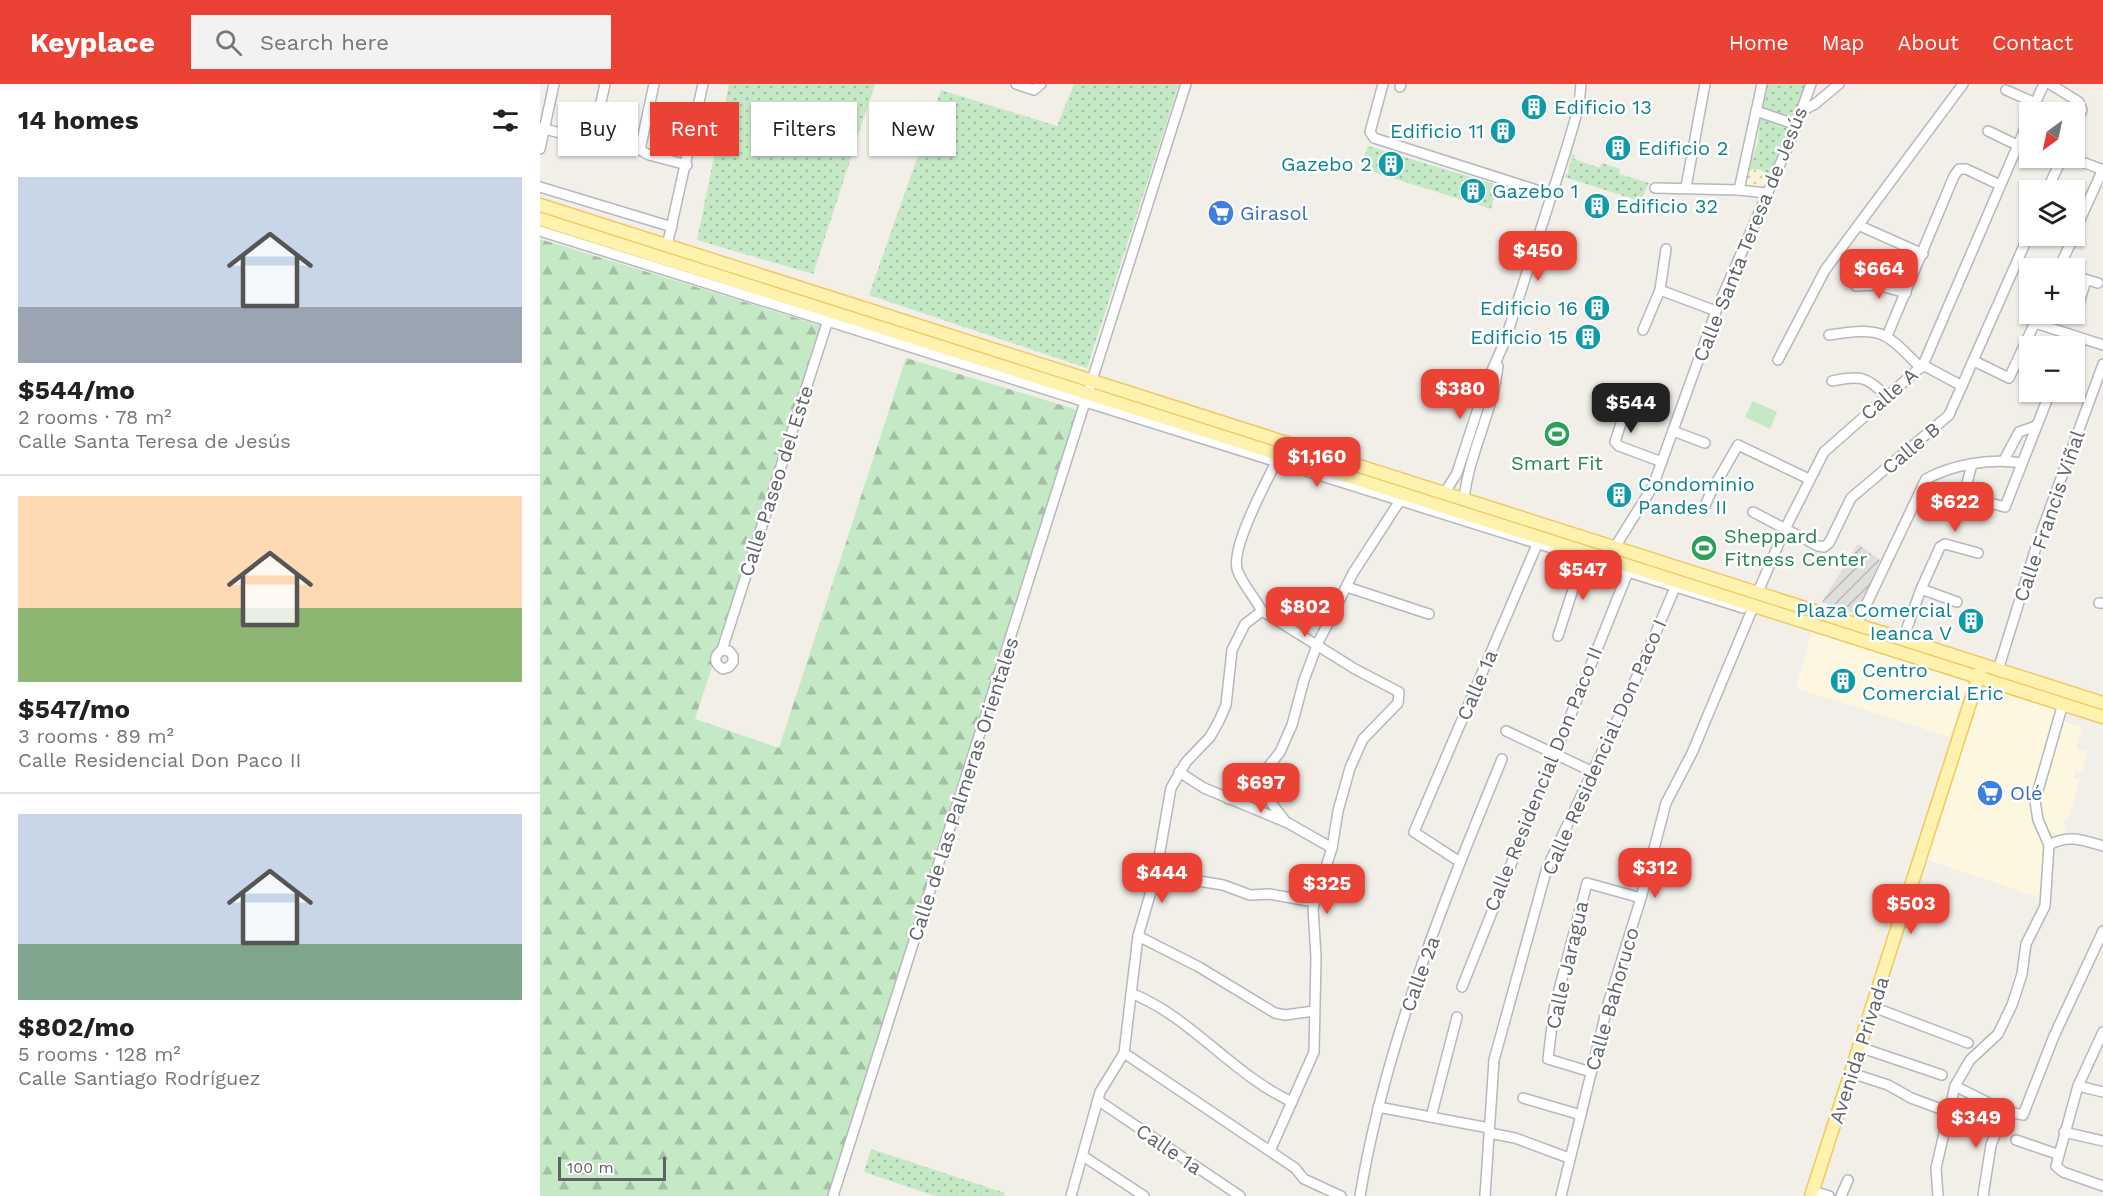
<!DOCTYPE html>
<html lang="en">
<head>
<meta charset="utf-8">
<style>
	:root { --surface:#fff; --page:#f2f2f2; --text:#222; --muted:#767676; --line:#e0e0e0; --accent:#ea4335 }
	body { margin:0; font-family:"Work Sans",sans-serif; background:var(--page); color:var(--text); height:100vh; display:flex; flex-direction:column; font-size:22px; white-space:nowrap }
	* { box-sizing:border-box; margin:0 }
	p { font-size:20px; color:var(--muted) }
	.icon { flex:none; width:33px; height:33px; fill:none; stroke:currentColor; stroke-width:2; stroke-linecap:round; stroke-linejoin:round }
	.map { position:relative; flex:1; overflow:hidden }
	.sheet { display:flex; flex-direction:column; background:var(--surface); width:540px }
	.sheet>* { flex:none }
	.banner { position:absolute; left:18px; top:18px; width:570px; height:54px; display:flex; gap:12px }
	.needle { width:39px; rotate:213deg }
	.tools { position:absolute; left:1479px; top:18px; display:grid; gap:12px }
	.tools a { display:grid; place-items:center; width:66px; height:66px; border-radius:0px; background:var(--surface); box-shadow:0 2px 4px #0004; font-size:30px }
	.scale { position:absolute; left:18px; bottom:15px; width:108px; box-sizing:border-box; padding-left:6px; border:3px solid #5f6368; border-top:0; font-size:16px; line-height:21px; white-space:nowrap; color:#5f6368; -webkit-text-stroke:4px #fff; paint-order:stroke }
	.price { position:absolute; translate:-50% -51px; padding:0 14px; border-radius:12px; background:var(--accent); color:#fff; font-size:20px; line-height:39px; filter:drop-shadow(0 2px 3px #0008) }
	.price::after { content:''; position:absolute; left:50%; top:36px; width:18px; height:14px; margin-left:-9px; background:inherit; clip-path:polygon(0 0,100% 0,50% 100%) }
	.price.on { background:#222; color:#fff }
	ul { padding:0; list-style:none }
	li { display:grid; align-content:center; gap:12px; height:318px; padding:0 18px }
	li+li { border-top:2px solid var(--line) }
	li span { display:grid; place-items:center; height:186px; border-radius:0px; color:#555 }
	li>.icon { margin-inline-start:auto }
	span .icon { width:108px; height:108px; fill:#fffc; stroke-width:1 }
	li b { font-size:26px }
	h2 { display:flex; justify-content:space-between; align-items:center; height:72px; padding:0 18px; font-size:26px }
	.tag { padding:0 21px; border-radius:0px; background:var(--surface); box-shadow:0 2px 4px #0004; font-size:21px; line-height:54px }
	.tag.on { background:var(--accent); color:#fff }
	header { display:flex; align-items:center; gap:36px; box-sizing:border-box; height:84px; padding:0 30px; background:var(--accent); color:#fff }
	header strong { font-size:28px }
	nav { display:flex; gap:33px; margin-inline-start:auto; font-size:21px }
	.search { width:420px; height:54px; background:var(--page); display:flex; align-items:center; gap:15px; box-sizing:border-box; padding:0 21px; border-radius:0px; color:var(--muted); font-size:22px }
	main { display:flex; flex:1; min-height:0 }
	.map>svg:first-child { display:block }
	.commercial { fill:#fef7e0 }
	.industrial { fill:url(#industrial-furrows) }
	.grass { fill:url(#grass-dots) }
	.forest { fill:url(#forest-firs) }
	.sand { fill:url(#sand-dots) }
	.pitch { fill:#c5e8c5 }
	.lines { fill:none; stroke-linecap:round; stroke-linejoin:round }
	.minor-casing { stroke:#b5b8bc; stroke-width:12 }
	.major-casing { stroke:#f2c960; stroke-width:15 }
	.minor { stroke:#fff; stroke-width:9 }
	.major { stroke:#fff2af; stroke-width:12 }
	.labels { text-anchor:middle; stroke-width:5; stroke-linejoin:round; paint-order:stroke }
	.culture-label { font-size:20px; fill:#0d838f; stroke:#fff; text-anchor:start }
	.shop-label { font-size:20px; fill:#366cbe; stroke:#fff; text-anchor:start }
	.street-label { font-size:20px; fill:#5f6368; stroke:#fff }
	.leisure-label { font-size:20px; fill:#27864d; stroke:#fff }
</style>
</head>
<body>
<header>
<strong>Keyplace</strong>
<div class="search"><svg class="icon" aria-label="search" viewBox="0 0 24 24"><circle cx="10" cy="10" r="6"/><path d="M15 15l6 6"/></svg>Search here</div>
<nav><a>Home</a><a>Map</a><a>About</a><a>Contact</a></nav>
</header>
<main>
<section class="sheet">
<h2>14 homes<svg class="icon" aria-label="filters" viewBox="0 0 24 24"><path d="M4 7h16M4 17h16"/><circle cx="9" cy="7" r="2"/><circle cx="15" cy="17" r="2"/></svg></h2>
<ul>
<li><span style="background:linear-gradient(#c9d6e8 70%,#9aa5b1 0)"><svg class="icon" aria-label="home" viewBox="0 0 24 24"><path d="M3 11l9-7 9 7M6 9v11h12V9"/></svg></span><div><b>$544/mo</b><p>2 rooms · 78 m²</p><p>Calle Santa Teresa de Jesús</p></div></li>
<li><span style="background:linear-gradient(#ffd9b3 60%,#8fb573 0)"><svg class="icon" aria-label="home" viewBox="0 0 24 24"><path d="M3 11l9-7 9 7M6 9v11h12V9"/></svg></span><div><b>$547/mo</b><p>3 rooms · 89 m²</p><p>Calle Residencial Don Paco II</p></div></li>
<li><span style="background:linear-gradient(#c9d6e8 70%,#7fa58c 0)"><svg class="icon" aria-label="home" viewBox="0 0 24 24"><path d="M3 11l9-7 9 7M6 9v11h12V9"/></svg></span><div><b>$802/mo</b><p>5 rooms · 128 m²</p><p>Calle Santiago Rodríguez</p></div></li>
</ul>
</section>
<div class="map">
<svg width="1563" height="1112" viewBox="0 0 1563 1112">
	<defs>
		<pattern id="industrial-furrows" width="10" height="10" patternUnits="userSpaceOnUse" patternTransform="scale(1.5)"><rect width="10" height="10" fill="#e0deda"/><path d="M-1 1l2-2M0 10L10 0M9 11l2-2" fill="none" stroke="#b9b8b5"/></pattern>
		<pattern id="grass-dots" width="8" height="8" patternUnits="userSpaceOnUse" patternTransform="scale(1.5)"><rect width="8" height="8" fill="#c5e8c5"/><path d="M2 2h.1M6 6h.1" fill="none" stroke="#a3c0a4" stroke-width="1.8" stroke-linecap="round"/></pattern>
		<pattern id="forest-firs" width="22" height="20" patternUnits="userSpaceOnUse" patternTransform="scale(1.5)"><rect width="22" height="20" fill="#c5e8c5"/><path d="M5 1l3.5 6h-7zM16 11l3.5 6h-7z" fill="#a3c0a4"/></pattern>
		<pattern id="sand-dots" width="8" height="8" patternUnits="userSpaceOnUse" patternTransform="scale(1.5)"><rect width="8" height="8" fill="#fbf3d9"/><path d="M2 2h.1M6 6h.1" fill="none" stroke="#cec8b4" stroke-width="1.8" stroke-linecap="round"/></pattern>
	</defs>
	<rect width="100%" height="100%" fill="#f1efe8"/>
	<g class="commercial">
		<path d="M1274,540L1426,594L1428,601L1410,653L1256,604Z"/>
		<path d="M1447,599L1516,622L1492,714L1506,774L1503,815L1386,775L1440,610Z"/>
		<path d="M1523,637L1542,643L1536,665L1548,668L1542,688L1536,686L1534,694L1539,695L1530,731L1523,737L1526,748L1517,752L1503,739L1501,721Z"/>
	</g>
	<path class="industrial" d="M1318,460L1340,476L1317,530L1282,518Z"/>
	<g class="grass">
		<path d="M189,0H335L273,190L157,156Z"/>
		<path d="M534,0H639L547,284L329,211L401,6L517,42Z"/>
		<path d="M1227,0H1265L1254,35L1222,24Z"/>
		<path d="M1220,33L1251,43L1225,104L1207,89L1218,58Z"/>
		<path d="M828,62L957,101L951,125L821,84Z"/>
		<path d="M1032,70L1035,71L1034,75L1060,84L1062,79L1080,85L1079,90L1109,99L1100,117L1024,93L1028,89Z"/>
		<path d="M331,1065L465,1109L464,1112H395L324,1088Z"/>
	</g>
	<path class="forest" d="M0,155L282,242L155,635L239,664L366,274L538,326L289,1112H0Z"/>
	<path class="sand" d="M1213,85C1221,85 1225,88 1229,94L1225,104L1204,101L1207,89Z"/>
	<path class="pitch" d="M1213,317L1237,328L1230,345L1205,333Z"/>
	<g class="lines">
		<defs>
			<g id="minor">
				<path d="M114,0L100,66L109,71L147,81"/>
				<path d="M476,0L494,6L501,0"/>
				<path d="M843,0L830,48L834,54L1012,111"/>
				<path d="M1510,0L1539,18L1542,26L1534,43"/>
				<path d="M860,3L861,0"/>
				<path d="M1466,6L1495,19"/>
				<path d="M1216,27L1257,41"/>
				<path d="M1262,27L1275,20L1299,0"/>
				<path d="M1491,28L1504,0"/>
				<path d="M0,44L42,54L51,53L55,45L65,0"/>
				<path d="M1448,47L1477,61"/>
				<path d="M0,65L14,0"/>
				<path d="M1532,74L1563,86"/>
				<path d="M0,103L132,143"/>
				<path d="M1146,103L1165,0"/>
				<path d="M1115,104L1199,106L1226,109"/>
				<path d="M1199,106L1222,0"/>
				<path d="M1507,106L1522,74"/>
				<path d="M1318,141L1383,170"/>
				<path d="M0,147L1203,524"/>
				<path d="M1534,149L1563,85"/>
				<path d="M127,162L163,0"/>
				<path d="M1519,184L1534,152"/>
				<path d="M1534,192L1558,199"/>
				<path d="M1316,202L1337,201L1366,209"/>
				<path d="M1120,206L1176,227"/>
				<path d="M1537,226L1546,196"/>
				<path d="M1495,239L1563,261"/>
				<path d="M1103,246L1120,206L1126,165"/>
				<path d="M1289,251C1343,243 1343,246 1381,284"/>
				<path d="M1347,252L1414,92L1419,85H1426L1460,101"/>
				<path d="M1238,276L1285,186L1423,0"/>
				<path d="M1434,277L1469,294L1499,230"/>
				<path d="M1478,277L1490,282"/>
				<path d="M1383,281L1422,302"/>
				<path d="M1292,297C1319,291 1327,292 1346,312"/>
				<path d="M1091,308L1075,358L1079,362L1122,378"/>
				<path d="M1524,310L1525,308"/>
				<path d="M1133,347L1165,359"/>
				<path d="M1464,376L1479,348L1496,342"/>
				<path d="M1383,401L1465,423L1507,316"/>
				<path d="M904,410L917,389L946,300L965,257L1027,63L1039,22L1041,0"/>
				<path d="M1424,411L1432,380"/>
				<path d="M924,415C929,369 953,328 958,282"/>
				<path d="M1164,424L1171,408L1198,361L1269,395"/>
				<path d="M1213,428L1278,462L1284,463L1289,459L1311,414L1409,331L1490,148"/>
				<path d="M1075,463L1113,402L1176,227L1252,53L1271,0"/>
				<path d="M807,503L889,530"/>
				<path d="M1381,505L1417,518"/>
				<path d="M1218,508L1245,445L1284,368L1383,281L1490,33"/>
				<path d="M1559,519H1563"/>
				<path d="M722,527L815,585L859,608L858,619L823,655L810,684L798,727L792,764L773,824L776,873L774,968L730,1067"/>
				<path d="M722,527C715,514 704,502 698,488C688,467 728,395 739,372"/>
				<path d="M1317,540L1386,395C1414,380 1452,374 1482,379"/>
				<path d="M1018,552L1043,474"/>
				<path d="M1363,555L1381,505L1400,463L1405,460L1438,469"/>
				<path d="M182,566L189,567L193,572V578L189,583L183,585C174,580 173,572 182,566L289,233"/>
				<path d="M1458,586L1497,460L1563,280"/>
				<path d="M966,647L1051,687"/>
				<path d="M639,688L664,704L748,739L792,764"/>
				<path d="M718,702L746,738"/>
				<path d="M688,715L705,711L718,702L721,692L740,668L752,641L764,596L778,559L813,489L863,412"/>
				<path d="M1509,761C1528,750 1543,756 1563,762"/>
				<path d="M920,778L874,748L999,456"/>
				<path d="M616,790L683,801L710,811L729,810L774,818"/>
				<path d="M598,852L659,883L735,929L745,931L774,927"/>
				<path d="M922,903L1088,488"/>
				<path d="M591,909C651,933 692,990 752,1018"/>
				<path d="M1333,923L1428,959"/>
				<path d="M1563,948L1538,1002L1516,1082L1523,1088L1563,1102"/>
				<path d="M1319,963L1402,991"/>
				<path d="M584,969L755,1084L764,1095L801,1112"/>
				<path d="M1051,988L1008,975L1014,925L1047,799L1101,814"/>
				<path d="M1311,989L1348,1001L1371,1014L1398,1024"/>
				<path d="M1415,1002L1465,1027L1483,1031L1514,952L1563,847"/>
				<path d="M1538,1002L1563,1008"/>
				<path d="M983,1014L1041,1031"/>
				<path d="M559,1017L700,1112"/>
				<path d="M838,1023L949,1044"/>
				<path d="M891,1033L917,933"/>
				<path d="M1524,1048L1563,1057"/>
				<path d="M949,1049L975,1054L1029,1074"/>
				<path d="M1476,1056L1517,1070"/>
				<path d="M543,1072L604,1112"/>
				<path d="M1273,1107L1289,1112"/>
				<path d="M293,1112L646,0"/>
				<path d="M531,1112L560,1008L584,969L598,852L616,790L631,704L646,678L670,653L679,637L686,621L692,566L705,540L722,527"/>
				<path d="M820,1112C845,960 904,817 962,675"/>
				<path d="M945,1112L954,976L1007,784L1088,613L1137,499"/>
				<path d="M1021,1112L1068,920L1101,814L1126,719L1152,669L1214,521"/>
				<path d="M1301,1112L1308,1096"/>
				<path d="M1398,1112L1396,1084L1415,1002L1430,976L1458,950L1472,921L1482,890L1486,860L1505,822L1509,761L1498,736L1495,717L1522,623"/>
				<path d="M1443,1112L1451,1061L1465,1027"/>
			</g>
			<g id="major">
				<path d="M0,121L1563,619"/>
				<path d="M0,135L1563,633"/>
				<path d="M1271,1112L1441,585"/>
			</g>
		</defs>
		<use href="#minor" class="minor-casing"/>
		<use href="#major" class="major-casing"/>
		<use href="#minor" class="minor"/>
		<use href="#major" class="major"/>
	</g>
	<defs>
		<symbol id="building-disc" viewBox="-11 -11 22 22"><circle r="9.5" fill="#0f9aa8" stroke="#fff"/><path d="M-4-6H4V6H1V3H-1V6H-4ZM-2.5-4.3h1.7v1.8h-1.7ZM.8-4.3h1.7v1.8H.8ZM-2.5-1h1.7V.8h-1.7ZM.8-1h1.7V.8H.8Z" fill="#fff"/></symbol>
		<symbol id="supermarket-disc" viewBox="-11 -11 22 22"><circle r="9.5" fill="#3f7fe0" stroke="#fff"/><path d="M-6-5.5h2.5l.6 2H6L4.5 2H-2.5L-4.4-4H-6ZM-1.5 3.2a1.3 1.3 0 1 0 .1 0ZM3 3.2a1.3 1.3 0 1 0 .1 0Z" fill="#fff"/></symbol>
		<symbol id="stadium-disc" viewBox="-11 -11 22 22"><circle r="9.5" fill="#2e9e5b" stroke="#fff"/><path d="M0-5a6.5 5 0 1 0 0 10a6.5 5 0 1 0 0-10ZM-3.5-1.8h7v3.6h-7Z" fill="#fff"/></symbol>
	</defs>
	<g fill-rule="evenodd">
		<use href="#building-disc" x="979" y="8" width="30" height="30"/>
		<use href="#building-disc" x="948" y="32" width="30" height="30"/>
		<use href="#building-disc" x="1063" y="49" width="30" height="30"/>
		<use href="#building-disc" x="836" y="65" width="30" height="30"/>
		<use href="#building-disc" x="918" y="92" width="30" height="30"/>
		<use href="#building-disc" x="1042" y="107" width="30" height="30"/>
		<use href="#supermarket-disc" x="666" y="114" width="30" height="30"/>
		<use href="#building-disc" x="1042" y="209" width="30" height="30"/>
		<use href="#building-disc" x="1033" y="238" width="30" height="30"/>
		<use href="#stadium-disc" x="1002" y="335" width="30" height="30"/>
		<use href="#building-disc" x="1064" y="396" width="30" height="30"/>
		<use href="#stadium-disc" x="1149" y="449" width="30" height="30"/>
		<use href="#building-disc" x="1416" y="522" width="30" height="30"/>
		<use href="#building-disc" x="1288" y="582" width="30" height="30"/>
		<use href="#supermarket-disc" x="1435" y="694" width="30" height="30"/>
	</g>
	<g class="labels">
		<g class="culture-label">
			<text x="1014" y="30">Edificio 13</text>
			<text x="944" y="54" text-anchor="end">Edificio 11</text>
			<text x="1098" y="71">Edificio 2</text>
			<text x="832" y="87" text-anchor="end">Gazebo 2</text>
			<text x="952" y="114">Gazebo 1</text>
			<text x="1076" y="129">Edificio 32</text>
			<text x="1038" y="231" text-anchor="end">Edificio 16</text>
			<text x="1028" y="260" text-anchor="end">Edificio 15</text>
			<text x="1098" y="407">Condominio<tspan x="1098" dy="23">Pandes II</tspan></text>
			<text x="1412" y="533" text-anchor="end">Plaza Comercial<tspan x="1412" dy="23">Ieanca V</tspan></text>
			<text x="1322" y="593">Centro<tspan x="1322" dy="23">Comercial Eric</tspan></text>
		</g>
		<g class="shop-label">
			<text x="700" y="136">Girasol</text>
			<text x="1470" y="716">Olé</text>
		</g>
		<g class="street-label">
			<text transform="translate(1210 150) rotate(-68)" y="7">Calle Santa Teresa de Jesús</text>
			<text transform="translate(1349 310) rotate(-41)" y="7">Calle A</text>
			<text transform="translate(1371 364) rotate(-40)" y="7">Calle B</text>
			<text transform="translate(236 397) rotate(-72)" y="7">Calle Paseo del Este</text>
			<text transform="translate(1509 432) rotate(-71)" y="7">Calle Francis Viñal</text>
			<text transform="translate(937 601) rotate(-67)" y="7">Calle 1a</text>
			<text transform="translate(1064 663) rotate(-66)" y="7">Calle Residencial Don Paco I</text>
			<text transform="translate(1003 695) rotate(-68)" y="7">Calle Residencial Don Paco II</text>
			<text transform="translate(423 705) rotate(-72)" y="7">Calle de las Palmeras Orientales</text>
			<text transform="translate(1027 881) rotate(-77)" y="7">Calle Jaragua</text>
			<text transform="translate(880 890) rotate(-70)" y="7">Calle 2a</text>
			<text transform="translate(1072 915) rotate(-74)" y="7">Calle Bahoruco</text>
			<text transform="translate(1319 966) rotate(-72)" y="7">Avenida Privada</text>
			<text transform="translate(629 1065) rotate(34)" y="7">Calle 1a</text>
		</g>
		<g class="leisure-label">
			<text x="1017" y="386">Smart Fit</text>
			<text x="1184" y="459" text-anchor="start">Sheppard<tspan x="1184" dy="23">Fitness Center</tspan></text>
		</g>
	</g>
</svg>
<div class="tools">
<a><svg class="needle" viewBox="-14 -14 28 28"><path d="M0-13l5 13h-10z" fill="#e53935"/><path d="M0 13l5-13h-10z" fill="#767676"/></svg></a>
<a><svg class="icon" aria-label="layers" viewBox="0 0 24 24"><path d="M12 4l9 5-9 5-9-5zM3 14l9 5 9-5"/></svg></a>
<a>+</a>
<a>−</a>
</div>
<div class="scale">100 m</div>
<b class="price" style="left:998px;top:198px">$450</b>
<b class="price" style="left:1339px;top:216px">$664</b>
<b class="price" style="left:920px;top:336px">$380</b>
<b class="price on" style="left:1091px;top:350px">$544</b>
<b class="price" style="left:777px;top:404px">$1,160</b>
<b class="price" style="left:1415px;top:449px">$622</b>
<b class="price" style="left:1043px;top:517px">$547</b>
<b class="price" style="left:765px;top:554px">$802</b>
<b class="price" style="left:721px;top:730px">$697</b>
<b class="price" style="left:1115px;top:815px">$312</b>
<b class="price" style="left:622px;top:820px">$444</b>
<b class="price" style="left:787px;top:831px">$325</b>
<b class="price" style="left:1371px;top:851px">$503</b>
<b class="price" style="left:1436px;top:1065px">$349</b>
<div class="banner">
<a class="tag">Buy</a>
<a class="tag on">Rent</a>
<a class="tag">Filters</a>
<a class="tag">New</a>
</div>
</div>
</main>
</body>
</html>
